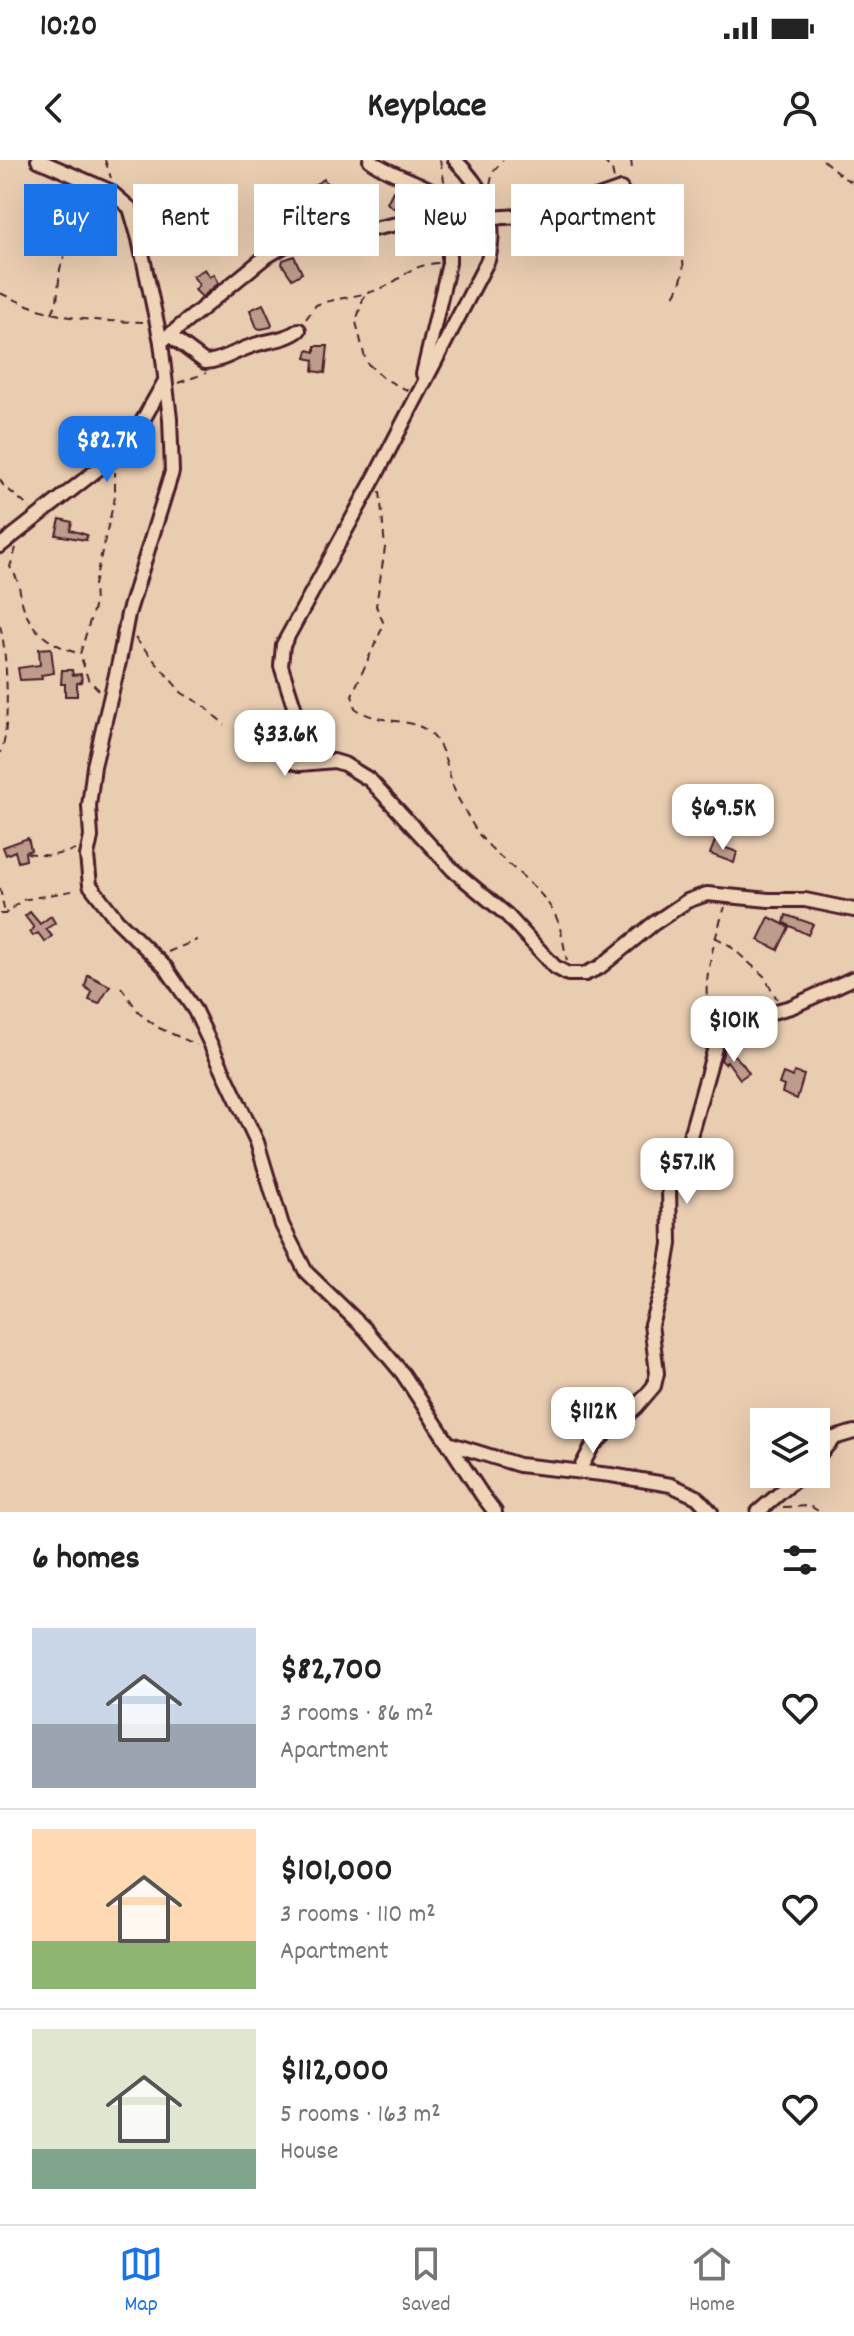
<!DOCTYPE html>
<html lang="en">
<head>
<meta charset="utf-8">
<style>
	:root { --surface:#fff; --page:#f6f6f6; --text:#222; --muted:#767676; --line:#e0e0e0; --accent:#1a73e8 }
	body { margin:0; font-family:Dekko,sans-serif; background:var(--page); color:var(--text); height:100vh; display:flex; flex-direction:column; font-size:30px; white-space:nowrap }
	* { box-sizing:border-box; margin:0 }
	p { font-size:26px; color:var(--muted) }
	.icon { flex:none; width:44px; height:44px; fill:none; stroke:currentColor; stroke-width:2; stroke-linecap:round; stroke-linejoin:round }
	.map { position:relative; height:1352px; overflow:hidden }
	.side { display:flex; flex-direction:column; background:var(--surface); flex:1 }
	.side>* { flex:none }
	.banner { position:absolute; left:24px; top:24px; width:806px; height:72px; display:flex; gap:16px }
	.buttons { position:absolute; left:750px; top:1248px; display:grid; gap:16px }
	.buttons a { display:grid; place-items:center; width:80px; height:80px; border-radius:0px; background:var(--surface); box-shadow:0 8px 32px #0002; font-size:40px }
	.price { position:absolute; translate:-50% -68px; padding:0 18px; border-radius:16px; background:#fff; color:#222; font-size:26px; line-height:52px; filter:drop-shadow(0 2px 4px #0008) }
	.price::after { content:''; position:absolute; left:50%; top:48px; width:24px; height:18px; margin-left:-12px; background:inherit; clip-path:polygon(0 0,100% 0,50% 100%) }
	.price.on { background:var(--accent); color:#fff }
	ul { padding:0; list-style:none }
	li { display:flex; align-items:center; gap:24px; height:200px; padding:0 32px }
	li+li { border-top:2px solid var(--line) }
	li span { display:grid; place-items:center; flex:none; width:224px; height:160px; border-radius:0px; color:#555 }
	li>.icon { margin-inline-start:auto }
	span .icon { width:96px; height:96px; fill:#fffc; stroke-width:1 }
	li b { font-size:34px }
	h2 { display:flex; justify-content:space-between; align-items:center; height:96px; padding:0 32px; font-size:34px }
	.pill { padding:0 28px; border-radius:0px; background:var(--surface); box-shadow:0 8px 32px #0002; font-size:28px; line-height:72px }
	.pill.on { background:var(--accent); color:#fff }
	.status { display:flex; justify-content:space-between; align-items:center; height:56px; padding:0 40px; background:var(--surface); direction:ltr }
	.status svg { height:22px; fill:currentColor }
	header { display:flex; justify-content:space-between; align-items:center; height:104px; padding:0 32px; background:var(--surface); font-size:36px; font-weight:800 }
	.dock { display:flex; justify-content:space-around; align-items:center; height:112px; border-top:2px solid var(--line); background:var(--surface); font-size:22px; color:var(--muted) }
	.dock a { display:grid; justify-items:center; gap:4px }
	.dock .on { color:var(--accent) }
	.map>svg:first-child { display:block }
	.building { fill:#bd9c8c; stroke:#4a1f2b; stroke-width:2 }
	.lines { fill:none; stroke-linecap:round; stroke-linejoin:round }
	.minor-casing { stroke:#4a1f2b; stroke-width:18 }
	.path { stroke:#4a1f2b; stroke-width:2; stroke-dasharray:8 6; stroke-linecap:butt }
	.minor { stroke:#f0d4b7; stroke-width:12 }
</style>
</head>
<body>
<div class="status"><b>10:20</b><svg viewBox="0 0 49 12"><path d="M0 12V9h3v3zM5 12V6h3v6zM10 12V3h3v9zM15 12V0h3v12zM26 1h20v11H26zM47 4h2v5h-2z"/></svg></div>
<header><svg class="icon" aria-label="back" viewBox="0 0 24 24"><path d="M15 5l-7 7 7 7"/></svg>Keyplace<svg class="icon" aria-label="person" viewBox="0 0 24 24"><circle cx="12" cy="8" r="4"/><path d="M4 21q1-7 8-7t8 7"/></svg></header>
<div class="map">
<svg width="854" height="1352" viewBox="0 0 854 1352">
	<rect width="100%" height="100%" fill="#e9cdb1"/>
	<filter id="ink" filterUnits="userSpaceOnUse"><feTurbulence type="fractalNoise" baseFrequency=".0125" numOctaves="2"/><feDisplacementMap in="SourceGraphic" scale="16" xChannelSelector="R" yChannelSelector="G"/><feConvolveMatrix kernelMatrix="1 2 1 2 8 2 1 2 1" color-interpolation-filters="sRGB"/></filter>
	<g filter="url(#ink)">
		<g class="building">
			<path d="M324,19L337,40L328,44L322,32L318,35L312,26Z"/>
			<path d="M393,31L413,44L409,52L397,46L395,49L387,43Z"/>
			<path d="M270,46L285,75L277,80L267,63L262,67L255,58Z"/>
			<path d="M294,96L302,113L292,119L282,104L283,100Z"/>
			<path d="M205,109L210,117L214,114L219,123L202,137L195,130L199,125L193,116Z"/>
			<path d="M263,144L272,164L271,167L261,169L257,168L250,150Z"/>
			<path d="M315,186H328L325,213L313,211L314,200L306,198L308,190L315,192Z"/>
			<path d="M60,359L72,362L70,370L87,375L86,380L56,375Z"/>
			<path d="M51,488L54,513L41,515L42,519L20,520L18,508L40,505L39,489Z"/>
			<path d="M62,510H72L73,515L81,514L82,522L77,523V536H65V524H61Z"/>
			<path d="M28,678L31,690L25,692L26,700L18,702L15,691L6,695L3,687Z"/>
			<path d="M715,681L724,684L723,687L737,692L734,703L710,694Z"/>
			<path d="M30,752L40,764L51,756L55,763L46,769L52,776L45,782L38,773L33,776L30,772L34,768L25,756Z"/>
			<path d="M786,755L813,764L808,775L784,763Z"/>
			<path d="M769,757L789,767L778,790L758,780Z"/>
			<path d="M88,815L110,826L99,844L89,840L92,832L85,827Z"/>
			<path d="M725,887L742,903L749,913L740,919L727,901L725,904L721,900Z"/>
			<path d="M794,912L804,915L797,939L782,933L784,926L779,924L783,913L793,917Z"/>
		</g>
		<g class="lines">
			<defs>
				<g id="minor">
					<path d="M38,0L110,31L130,48L139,79L161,182L170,259L172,312L128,454L119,502L94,606L89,646L91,677L87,696L90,725L117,760L166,808L195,851L257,982L282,1065L306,1112L366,1170L403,1214L482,1335L495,1352"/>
					<path d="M370,0C392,17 434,25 446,42L445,57"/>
					<path d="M455,0C484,28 499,58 488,100L375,317L283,485L281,506L299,562L289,596L293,602L300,604L334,601L344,604L370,620L453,710L507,755L555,807L568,814H585L600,807L653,764L687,741L707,734L769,740H805L854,750"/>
					<path d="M169,175L205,202C222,201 234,192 249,187C265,180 285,181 299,170"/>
					<path d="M161,182L264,98L296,79L340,76L425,58H490L534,55L561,50L621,29"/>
					<path d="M423,214L449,103V57"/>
					<path d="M0,386L102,306L126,290L165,221"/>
					<path d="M451,1284L519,1305L611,1315L671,1325L697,1337L711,1352"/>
					<path d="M816,1298L834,1278L854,1272"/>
					<path d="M579,1311L593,1285L636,1247L654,1226L657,1213L651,1164L663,1125L670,1084L669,1027L687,987L716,884L725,870L735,862L791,847L854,818"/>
					<path d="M758,1352L802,1314"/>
				</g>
			</defs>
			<use href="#minor" class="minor-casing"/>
			<g class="path">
				<path d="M105,0L111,18"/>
				<path d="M440,0L445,25"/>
				<path d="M603,0L612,10L614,19"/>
				<path d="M631,0L632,9"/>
				<path d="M823,0L844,18L854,23"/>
				<path d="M490,25L493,12L503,0"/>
				<path d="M628,40C662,68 702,88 674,136"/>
				<path d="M0,133C55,159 83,161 143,162"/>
				<path d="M364,136L356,162L366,202L383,218L409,231"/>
				<path d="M52,153L57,142L60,109L68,84"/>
				<path d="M306,159L316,145C335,138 357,137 377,130C403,121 406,105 439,103"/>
				<path d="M178,223L206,213"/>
				<path d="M0,319L3,325L30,348"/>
				<path d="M380,331L385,388L376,446L384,464L352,535L355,548C380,566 411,556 430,573C449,591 447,619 459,640C466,652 473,667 481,677C504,705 542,725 557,759C562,772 564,787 567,801"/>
				<path d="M16,388L10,407C19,419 19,428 22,442C30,473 52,485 80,494"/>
				<path d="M0,466C7,486 11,578 0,593"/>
				<path d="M135,478L182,533L203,545L225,565"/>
				<path d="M99,530L88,519L80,494L95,444L94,425L115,337V312"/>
				<path d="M27,693L50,696L75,690"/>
				<path d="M0,728L5,754"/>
				<path d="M0,754H5L22,740L77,730"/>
				<path d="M715,777L729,785L764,816L777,839"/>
				<path d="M168,792L197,780"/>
				<path d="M121,827L140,854L159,868L197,885"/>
				<path d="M725,854C720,851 712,847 709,842C700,828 719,763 725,747"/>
				<path d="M783,1347L810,1346L820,1352"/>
			</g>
			<use href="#minor" class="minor"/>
		</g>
	</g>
</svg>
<div class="buttons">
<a><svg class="icon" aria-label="layers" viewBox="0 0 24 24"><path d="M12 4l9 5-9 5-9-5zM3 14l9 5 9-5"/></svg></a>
</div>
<b class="price on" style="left:107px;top:324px">$82.7K</b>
<b class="price" style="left:285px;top:618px">$33.6K</b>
<b class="price" style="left:723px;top:692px">$69.5K</b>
<b class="price" style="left:734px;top:904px">$101K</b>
<b class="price" style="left:687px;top:1046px">$57.1K</b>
<b class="price" style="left:593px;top:1295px">$112K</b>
<div class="banner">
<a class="pill on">Buy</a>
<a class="pill">Rent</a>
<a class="pill">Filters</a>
<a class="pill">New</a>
<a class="pill">Apartment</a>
</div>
</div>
<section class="side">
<h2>6 homes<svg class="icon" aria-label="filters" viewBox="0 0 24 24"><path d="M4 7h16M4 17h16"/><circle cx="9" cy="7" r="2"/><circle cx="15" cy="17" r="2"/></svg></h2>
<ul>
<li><span style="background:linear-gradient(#c9d6e8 60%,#9aa5b1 0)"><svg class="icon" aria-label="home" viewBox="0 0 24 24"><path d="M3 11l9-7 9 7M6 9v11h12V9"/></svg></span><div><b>$82,700</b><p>3 rooms · 86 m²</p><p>Apartment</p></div><svg class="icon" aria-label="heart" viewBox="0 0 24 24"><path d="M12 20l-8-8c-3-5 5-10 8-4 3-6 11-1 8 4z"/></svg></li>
<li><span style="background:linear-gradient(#ffd9b3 70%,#8fb573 0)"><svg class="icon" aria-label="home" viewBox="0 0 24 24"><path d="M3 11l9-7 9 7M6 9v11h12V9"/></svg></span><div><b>$101,000</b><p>3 rooms · 110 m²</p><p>Apartment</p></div><svg class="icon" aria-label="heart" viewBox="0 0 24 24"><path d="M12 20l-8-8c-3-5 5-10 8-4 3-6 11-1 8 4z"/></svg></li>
<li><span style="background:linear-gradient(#dfe7d0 75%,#7fa58c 0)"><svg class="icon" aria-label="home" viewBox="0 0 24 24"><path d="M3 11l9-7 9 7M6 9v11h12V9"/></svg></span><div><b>$112,000</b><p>5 rooms · 163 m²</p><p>House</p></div><svg class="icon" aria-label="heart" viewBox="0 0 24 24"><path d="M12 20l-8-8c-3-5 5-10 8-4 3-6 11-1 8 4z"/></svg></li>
</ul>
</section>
<nav class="dock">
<a class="on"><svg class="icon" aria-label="map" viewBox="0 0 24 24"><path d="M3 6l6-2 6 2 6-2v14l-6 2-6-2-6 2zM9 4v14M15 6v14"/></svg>Map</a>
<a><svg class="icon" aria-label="saved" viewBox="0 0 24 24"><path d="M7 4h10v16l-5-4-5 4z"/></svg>Saved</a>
<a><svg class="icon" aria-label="home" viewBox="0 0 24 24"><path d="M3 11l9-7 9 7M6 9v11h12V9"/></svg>Home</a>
</nav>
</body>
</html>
